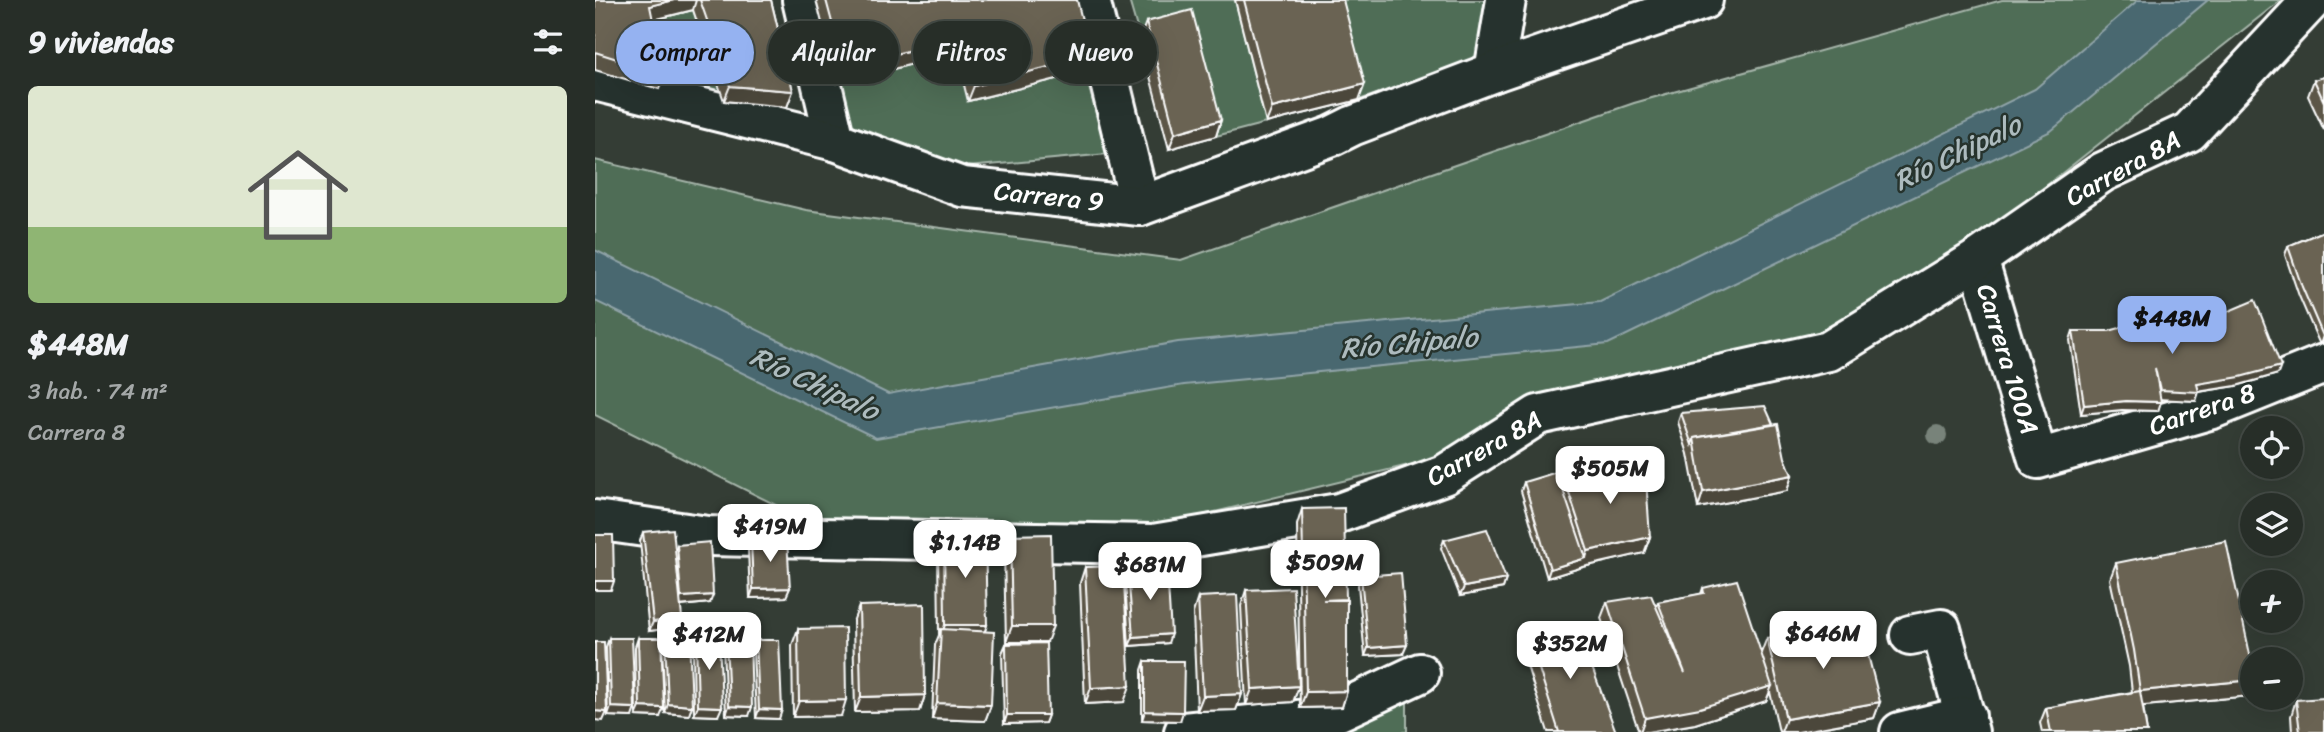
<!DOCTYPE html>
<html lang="es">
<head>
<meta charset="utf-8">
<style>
	:root { --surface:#272e28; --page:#2f3630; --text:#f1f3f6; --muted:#a4a8a8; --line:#434a45; --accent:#95b2f1 }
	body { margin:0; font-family:Sriracha,sans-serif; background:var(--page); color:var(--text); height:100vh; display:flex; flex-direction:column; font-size:26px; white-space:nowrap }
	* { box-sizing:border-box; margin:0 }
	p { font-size:23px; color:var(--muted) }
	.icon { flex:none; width:38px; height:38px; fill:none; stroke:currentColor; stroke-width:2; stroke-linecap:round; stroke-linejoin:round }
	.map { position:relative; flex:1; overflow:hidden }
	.details { display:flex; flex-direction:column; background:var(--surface); width:595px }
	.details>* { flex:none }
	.hud { position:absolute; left:21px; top:21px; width:665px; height:63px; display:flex; gap:14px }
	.fabs { position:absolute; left:1645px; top:416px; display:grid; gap:14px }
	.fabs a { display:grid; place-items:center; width:63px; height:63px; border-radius:50%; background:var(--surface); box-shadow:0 7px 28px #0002,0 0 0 2px var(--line); font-size:35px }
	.price { position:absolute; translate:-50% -60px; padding:0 16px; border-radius:14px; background:#fff; color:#222; font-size:23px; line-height:46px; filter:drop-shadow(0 2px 4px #0008) }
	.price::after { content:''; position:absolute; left:50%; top:42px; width:21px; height:16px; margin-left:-10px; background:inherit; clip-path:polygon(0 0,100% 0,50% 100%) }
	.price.active { background:var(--accent); color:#111 }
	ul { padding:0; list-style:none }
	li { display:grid; align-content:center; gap:14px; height:371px; padding:0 28px }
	li span { display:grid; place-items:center; height:217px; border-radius:10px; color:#555 }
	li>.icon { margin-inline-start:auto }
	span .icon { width:126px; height:126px; fill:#fffc; stroke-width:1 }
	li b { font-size:30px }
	h2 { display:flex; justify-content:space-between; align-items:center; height:84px; padding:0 28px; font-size:30px }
	.chip { padding:0 24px; border-radius:32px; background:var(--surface); box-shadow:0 7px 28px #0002,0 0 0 2px var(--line); font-size:24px; line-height:63px }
	.chip.active { background:var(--accent); color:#111 }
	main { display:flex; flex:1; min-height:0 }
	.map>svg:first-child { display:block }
	.green { fill:#4f6d57; stroke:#a7b6ab; stroke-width:2 }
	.water { fill:#48686f; stroke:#91a4a9; stroke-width:2 }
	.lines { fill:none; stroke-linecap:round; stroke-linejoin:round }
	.street-casing { stroke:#fff; stroke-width:44 }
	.street { stroke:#26332d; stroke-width:38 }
	.tree { fill:#78837a }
	.wall { fill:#5c5647; stroke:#fff; stroke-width:2 }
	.shaded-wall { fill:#4b463a; stroke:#fff; stroke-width:2 }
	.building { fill:#6b6453; stroke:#fff; stroke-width:2 }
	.labels { text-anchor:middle; stroke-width:5; stroke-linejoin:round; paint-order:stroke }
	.street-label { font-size:26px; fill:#fff; stroke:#26332d }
	.water-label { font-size:28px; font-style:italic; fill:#adbbbe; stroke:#26332d }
</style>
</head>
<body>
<main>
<section class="details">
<h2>9 viviendas<svg class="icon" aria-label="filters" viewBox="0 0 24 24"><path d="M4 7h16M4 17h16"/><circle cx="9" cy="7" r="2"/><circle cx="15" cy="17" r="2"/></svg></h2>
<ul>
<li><span style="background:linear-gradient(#dfe7d0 65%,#8fb573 0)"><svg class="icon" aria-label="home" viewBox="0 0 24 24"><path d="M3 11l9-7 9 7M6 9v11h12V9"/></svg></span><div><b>$448M</b><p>3 hab. · 74 m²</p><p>Carrera 8</p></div></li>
</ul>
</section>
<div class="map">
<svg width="1729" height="732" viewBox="0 0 1729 732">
	<rect width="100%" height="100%" fill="#343d35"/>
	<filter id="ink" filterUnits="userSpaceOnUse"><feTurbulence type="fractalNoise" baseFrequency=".0143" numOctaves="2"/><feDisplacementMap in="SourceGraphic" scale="14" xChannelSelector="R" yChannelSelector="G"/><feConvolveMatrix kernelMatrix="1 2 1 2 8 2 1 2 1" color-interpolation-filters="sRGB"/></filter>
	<g filter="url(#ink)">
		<g class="green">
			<path d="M534,0H640L671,123L621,136L591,27L545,38Z"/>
			<path d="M738,0H894L890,57L764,100Z"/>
			<path d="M1407,0H1686L1351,265L1118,387L851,456L566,525H221L0,415V160L211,210L586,260L1039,103Z"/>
			<path d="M98,10L129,101L64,89L50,22Z"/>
			<path d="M361,53L374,101L490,72L512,154L362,168L255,138L243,83Z"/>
			<path d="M812,662V732H648Z"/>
		</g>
		<path class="water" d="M1543,0H1613L1456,131L1013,344L589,385L281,438L0,301V250L293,394L583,342L1005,302L1440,89Z"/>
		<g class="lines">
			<defs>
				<g id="street">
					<path d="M207,0L240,141"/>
					<path d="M495,0L545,206"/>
					<path d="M899,72L911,0"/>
					<path d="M0,81L240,141L367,187L545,206L737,136L757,126L899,72L1108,0"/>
					<path d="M1383,259L1443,459L1617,409L1729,364"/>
					<path d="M0,520L113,536L558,544L744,513L849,475L943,415L1234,351L1383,259L1508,172L1594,132L1717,0"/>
					<path d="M1315,635L1346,629L1374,732"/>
					<path d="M589,732L731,717L825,673"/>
					<path d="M1305,732L1371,716"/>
				</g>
			</defs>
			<use href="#street" class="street-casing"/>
			<use href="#street" class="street"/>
		</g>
		<circle class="tree" cx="1342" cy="435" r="10"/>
		<g class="wall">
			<path d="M0,0H176L198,91L192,107L129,101L98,10L58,20L69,74L64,89L0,70Z"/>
			<path d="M221,0H482L490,72L373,101L361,53L243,83Z"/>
			<path d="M640,0H748L764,100L671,123Z"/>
			<path d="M551,22L626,120L621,136L574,149L545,38Z"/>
			<path d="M1729,77V130L1713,96L1719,80Z"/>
			<path d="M1729,231V342L1725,345L1704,296L1690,255L1693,246Z"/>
			<path d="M1478,331L1683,374L1641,386L1604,392L1601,401L1566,399L1563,411L1527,410L1486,414L1475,340Z"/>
			<path d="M1086,413L1190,458L1197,475L1192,491L1103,508L1093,454L1083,422Z"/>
			<path d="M969,477L1055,537L1049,553L988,567L952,578L926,491L929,482L966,483Z"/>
			<path d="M707,509L750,600L752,691L747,707L705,708L702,525Z"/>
			<path d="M48,532L80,551L82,545L115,603L86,606L84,627L54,631L45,541Z"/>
			<path d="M349,534L392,625L390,631L396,705L390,721L337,719L340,645L344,635L343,550Z"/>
			<path d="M415,535L452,642H411L409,551Z"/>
			<path d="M156,540L191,597L155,598L153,549Z"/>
			<path d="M849,540L911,579L908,588L865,596L846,548Z"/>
			<path d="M1521,563L1655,696L1548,706L1552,732H1447L1445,723L1451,708L1537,692L1534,666L1515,579Z"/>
			<path d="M490,567L529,702L490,704L485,583Z"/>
			<path d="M533,571L573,643L534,646L530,580Z"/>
			<path d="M766,576L808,654L770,656L763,585Z"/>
			<path d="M1108,588L1166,653L1172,638L1285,702L1279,718L1203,732H1184L1175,692L1171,701L1100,724L1053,732H1044L1006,618L1012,602L1061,607L1063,602L1106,594Z"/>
			<path d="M651,590L704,686L698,702L651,705L646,606Z"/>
			<path d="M603,597L647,694L641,710L602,711L598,613Z"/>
			<path d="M264,606L330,695L325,711L260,712L258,622Z"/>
			<path d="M203,629L246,716L198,717L197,645Z"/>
			<path d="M933,634L1021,732H953L927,650Z"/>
			<path d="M70,636L94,715L70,713L67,645Z"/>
			<path d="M14,638L37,717L13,716L11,647Z"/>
			<path d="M43,638L65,717L41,716L40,647Z"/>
			<path d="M101,638L123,716L99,715L98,646Z"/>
			<path d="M131,638L154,716L131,715L128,646Z"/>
			<path d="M161,640L184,719L161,718L158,649Z"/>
			<path d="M411,644L453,715L450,723L409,724L407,653Z"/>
			<path d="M550,661L585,721L547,720V670Z"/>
			<path d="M1701,700L1729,732H1697L1696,716Z"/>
		</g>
		<g class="shaded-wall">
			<path d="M79,0H101L98,10L50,22L55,6Z"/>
			<path d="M367,37L361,53L243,83L249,67Z"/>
			<path d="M496,56L490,72L373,101L379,86Z"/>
			<path d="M770,84L764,100L671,123L677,108Z"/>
			<path d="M135,86L198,91L192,107L129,101Z"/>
			<path d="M626,120L621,136L574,149L580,133Z"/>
			<path d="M1728,336H1729V342L1725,345Z"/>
			<path d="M1686,366L1683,374L1641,386L1603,392L1601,401L1562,399L1565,390L1602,384Z"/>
			<path d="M1531,401L1566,402L1563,411L1527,410L1486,414L1489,405Z"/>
			<path d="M1197,475L1192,491L1103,508L1108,492Z"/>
			<path d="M1055,537L1049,553L988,567L952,578L955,569L991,558L993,551Z"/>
			<path d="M911,579L908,588L865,596L869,587Z"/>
			<path d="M0,581H19L16,590H0Z"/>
			<path d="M195,588L191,597L155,598L158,589Z"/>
			<path d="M118,595L115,603L83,606L86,597Z"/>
			<path d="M87,618L84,627L54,631L58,622Z"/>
			<path d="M350,625H392L386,641L346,636Z"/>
			<path d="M417,626H458L452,642H411Z"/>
			<path d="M576,634L573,643L534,646L538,637Z"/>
			<path d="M812,645L808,654L770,656L773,648Z"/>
			<path d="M1657,680V690L1655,696L1539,707L1545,691Z"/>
			<path d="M535,686L529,702L490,704L496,688Z"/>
			<path d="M704,686L698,702L651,705L657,689Z"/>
			<path d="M1177,686L1171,701L1100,724L1053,732H1045L1050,718Z"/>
			<path d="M752,691L747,707L705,708L711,692Z"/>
			<path d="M647,694L641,710L602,711L608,696Z"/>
			<path d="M330,695L325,711L260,712L266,697Z"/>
			<path d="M251,700L246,716L198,717L204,701Z"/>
			<path d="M1285,702L1279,718L1203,732H1186L1191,719Z"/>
			<path d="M342,703L396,705L390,721L337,719Z"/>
			<path d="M73,704L97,706L94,715L70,713Z"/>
			<path d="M103,706L127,707L123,716L99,715Z"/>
			<path d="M134,706L157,707L154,716L131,715Z"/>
			<path d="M16,707L40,708L37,717L13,716Z"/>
			<path d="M45,707L69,708L65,717L41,716Z"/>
			<path d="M164,709L187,710L184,719L161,718Z"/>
			<path d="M0,711L12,712L8,721L0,720Z"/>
			<path d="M550,711L588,712L585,721L547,720Z"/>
			<path d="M412,715H453L450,723L409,724Z"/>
		</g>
		<g class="building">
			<path d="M0,0H79L55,6L69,74L0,52Z"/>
			<path d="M105,0H176L198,91L135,86Z"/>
			<path d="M231,0H482L496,56L379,86L367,37L249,67Z"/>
			<path d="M649,0H748L770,84L677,108Z"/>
			<path d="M597,10L626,120L580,133L551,22Z"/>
			<path d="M1729,77V102L1719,80Z"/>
			<path d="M1729,231V336H1728L1707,287L1693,246Z"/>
			<path d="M1660,300L1686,366L1645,377L1602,384L1604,392L1565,390L1560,368L1566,402L1531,401L1489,405L1478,331H1514L1547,322L1584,323L1622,316Z"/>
			<path d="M1170,406L1178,424L1099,438L1097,445L1086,413Z"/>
			<path d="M1183,424L1190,458L1197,475L1108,492L1099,438Z"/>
			<path d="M1029,463L1051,479L1055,537L993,551L969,477Z"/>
			<path d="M962,472L991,558L955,569L929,482Z"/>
			<path d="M749,508L751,599L728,600H752V691L711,692L707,509Z"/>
			<path d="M78,529L87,618L58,622L48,532Z"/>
			<path d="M892,529L911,579L869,587L849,540Z"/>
			<path d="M349,534H390L392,625H350Z"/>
			<path d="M456,534L458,626H417L415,535Z"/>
			<path d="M0,535H18L19,581H0Z"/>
			<path d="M192,539L195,588L158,589L156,540Z"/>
			<path d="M1631,541L1657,664V680L1545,691L1539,650L1521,563Z"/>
			<path d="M115,542L118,595L86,597L82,545Z"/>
			<path d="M528,566L535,686L496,688L490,567Z"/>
			<path d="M572,568L576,634L538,637L533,571Z"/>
			<path d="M806,573L812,645L773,648L766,576Z"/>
			<path d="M1142,580L1177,686L1105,708L1050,718L1012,602L1056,595L1090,673L1063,602L1109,593L1108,588Z"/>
			<path d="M698,588L704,686L657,689L651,590Z"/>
			<path d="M642,595L647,694L608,696L603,597Z"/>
			<path d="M329,604L330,695L266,697L264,606Z"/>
			<path d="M1265,623L1285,702L1191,719L1172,638Z"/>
			<path d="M981,624L1021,732H964L933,634Z"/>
			<path d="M250,628L251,700L204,701L203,629Z"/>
			<path d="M346,629L399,632L396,705L342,703Z"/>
			<path d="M70,636H94L97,706L73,704Z"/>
			<path d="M14,638H37L40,708L16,707Z"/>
			<path d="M43,638H66L69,708L45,707Z"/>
			<path d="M101,638H124L127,707L103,706Z"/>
			<path d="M131,638H155L157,707L134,706Z"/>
			<path d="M161,640H184L187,710L164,709Z"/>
			<path d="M0,642H9L12,712L0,711Z"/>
			<path d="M451,643L453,715H412L411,644Z"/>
			<path d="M550,661H589L588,712L550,711Z"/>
			<path d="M1545,691L1552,732H1456L1451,708Z"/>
			<path d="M1729,698V732H1705L1701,700Z"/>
		</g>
	</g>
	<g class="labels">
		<g class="street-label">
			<text transform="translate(1528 168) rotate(-29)" y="9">Carrera 8A</text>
			<text transform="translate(454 196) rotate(6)" y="9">Carrera 9</text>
			<text transform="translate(1413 359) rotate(73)" y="9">Carrera 100A</text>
			<text transform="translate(1607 409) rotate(-19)" y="9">Carrera 8</text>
			<text transform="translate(889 448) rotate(-29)" y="9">Carrera 8A</text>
		</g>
		<g class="water-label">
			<text transform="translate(1362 152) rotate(-26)" y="10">Río Chipalo</text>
			<text transform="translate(814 342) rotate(-5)" y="10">Río Chipalo</text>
			<text transform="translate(220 383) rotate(25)" y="10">Río Chipalo</text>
		</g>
	</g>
</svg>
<div class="fabs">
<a><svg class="icon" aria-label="locate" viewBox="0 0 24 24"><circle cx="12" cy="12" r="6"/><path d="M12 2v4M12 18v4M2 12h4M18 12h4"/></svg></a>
<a><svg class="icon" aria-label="layers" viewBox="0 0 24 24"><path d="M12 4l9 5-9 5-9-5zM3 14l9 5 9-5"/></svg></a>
<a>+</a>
<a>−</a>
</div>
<b class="price active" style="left:1577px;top:356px">$448M</b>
<b class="price" style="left:1015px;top:506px">$505M</b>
<b class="price" style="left:175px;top:564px">$419M</b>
<b class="price" style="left:370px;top:580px">$1.14B</b>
<b class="price" style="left:730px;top:600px">$509M</b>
<b class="price" style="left:555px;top:602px">$681M</b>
<b class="price" style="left:1228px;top:671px">$646M</b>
<b class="price" style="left:114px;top:672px">$412M</b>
<b class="price" style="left:975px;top:681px">$352M</b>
<div class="hud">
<a class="chip active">Comprar</a>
<a class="chip">Alquilar</a>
<a class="chip">Filtros</a>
<a class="chip">Nuevo</a>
</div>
</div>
</main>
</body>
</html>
